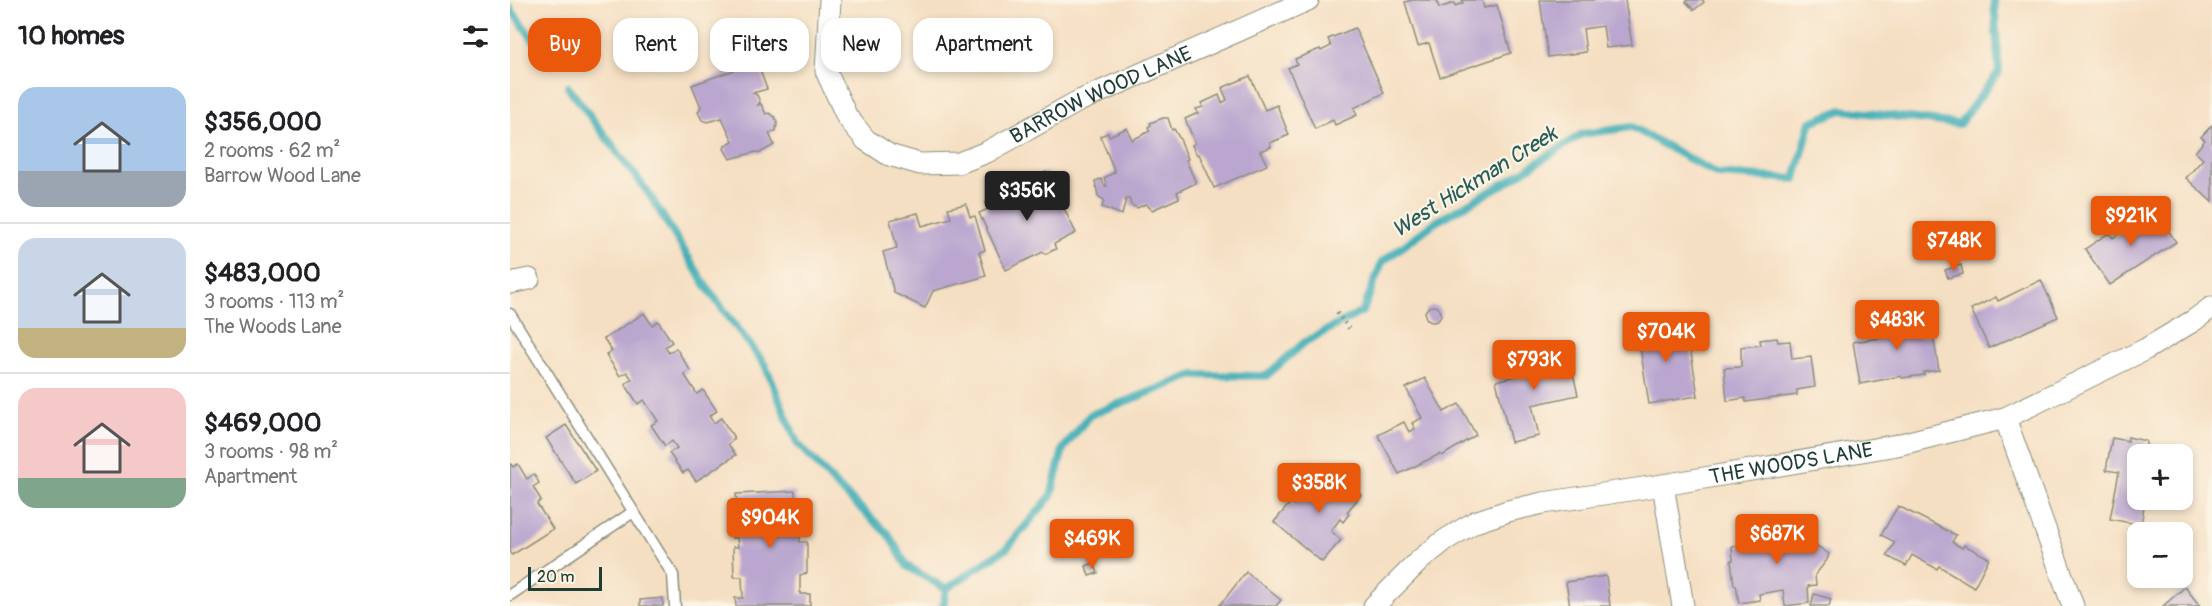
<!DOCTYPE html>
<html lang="en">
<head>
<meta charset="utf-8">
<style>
	:root { --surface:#fff; --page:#f6f6f6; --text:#202124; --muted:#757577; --line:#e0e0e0; --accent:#ea580c }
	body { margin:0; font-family:Pangolin,sans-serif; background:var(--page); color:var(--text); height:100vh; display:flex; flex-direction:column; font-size:22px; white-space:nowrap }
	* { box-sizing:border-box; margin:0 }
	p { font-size:20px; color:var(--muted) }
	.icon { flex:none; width:33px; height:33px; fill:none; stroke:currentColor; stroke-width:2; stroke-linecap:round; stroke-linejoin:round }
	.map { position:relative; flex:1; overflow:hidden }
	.panel { display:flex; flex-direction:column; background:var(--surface); width:510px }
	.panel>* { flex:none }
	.top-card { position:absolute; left:18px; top:18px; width:570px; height:54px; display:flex; gap:12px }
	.controls { position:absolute; left:1617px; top:444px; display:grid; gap:12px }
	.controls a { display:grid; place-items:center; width:66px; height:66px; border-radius:12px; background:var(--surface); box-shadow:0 3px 9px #0003; font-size:30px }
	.scale { position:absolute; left:18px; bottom:15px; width:74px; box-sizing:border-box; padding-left:6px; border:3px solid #1f3d34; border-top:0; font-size:16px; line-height:21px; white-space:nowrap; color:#1f3d34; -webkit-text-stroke:4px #fcf5e5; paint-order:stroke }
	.price { position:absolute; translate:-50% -51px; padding:0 14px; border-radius:6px; background:var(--accent); color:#fff; font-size:20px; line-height:39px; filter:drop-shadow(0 2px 3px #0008) }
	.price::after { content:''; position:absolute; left:50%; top:36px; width:18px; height:14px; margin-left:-9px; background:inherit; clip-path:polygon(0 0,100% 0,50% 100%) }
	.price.on { background:#222; color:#fff }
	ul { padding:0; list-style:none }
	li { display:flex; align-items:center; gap:18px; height:150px; padding:0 18px }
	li+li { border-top:2px solid var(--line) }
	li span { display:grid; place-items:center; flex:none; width:168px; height:120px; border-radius:18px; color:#555 }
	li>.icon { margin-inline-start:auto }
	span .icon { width:72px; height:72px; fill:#fffc; stroke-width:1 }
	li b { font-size:26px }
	h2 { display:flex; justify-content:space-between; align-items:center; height:72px; padding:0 18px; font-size:26px }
	.tag { padding:0 21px; border-radius:18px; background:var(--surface); box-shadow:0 3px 9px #0003; font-size:21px; line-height:54px }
	.tag.on { background:var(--accent); color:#fff }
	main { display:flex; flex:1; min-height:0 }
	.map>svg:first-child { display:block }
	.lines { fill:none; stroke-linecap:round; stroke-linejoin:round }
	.stream { stroke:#3bacb5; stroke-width:8 }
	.building { fill:#baa6cf }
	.lane-casing { stroke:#8a8e7b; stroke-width:13 }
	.street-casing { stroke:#8a8e7b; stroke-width:23 }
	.path { stroke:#8a8e7b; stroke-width:4; stroke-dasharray:1.5 4.5; stroke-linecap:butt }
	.lane { stroke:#fff; stroke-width:10 }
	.street { stroke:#fff; stroke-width:21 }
	.labels { text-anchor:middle; stroke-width:4.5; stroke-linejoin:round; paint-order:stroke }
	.street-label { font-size:21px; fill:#1f3d34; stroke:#fcf5e5 }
	.water-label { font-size:22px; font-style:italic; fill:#275e5b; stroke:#fcf5e5 }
</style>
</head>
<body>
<main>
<section class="panel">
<h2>10 homes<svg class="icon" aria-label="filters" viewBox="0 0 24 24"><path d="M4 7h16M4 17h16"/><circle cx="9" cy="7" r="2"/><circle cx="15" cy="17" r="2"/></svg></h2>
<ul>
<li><span style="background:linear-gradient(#a9c7e8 70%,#9aa5b1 0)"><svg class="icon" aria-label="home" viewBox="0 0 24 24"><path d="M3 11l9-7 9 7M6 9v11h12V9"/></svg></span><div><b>$356,000</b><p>2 rooms · 62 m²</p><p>Barrow Wood Lane</p></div></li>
<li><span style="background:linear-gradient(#c9d6e8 75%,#c2b280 0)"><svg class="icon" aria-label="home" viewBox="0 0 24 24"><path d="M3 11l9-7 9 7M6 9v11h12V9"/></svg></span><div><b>$483,000</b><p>3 rooms · 113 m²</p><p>The Woods Lane</p></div></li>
<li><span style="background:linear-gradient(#f6c9c9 75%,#7fa58c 0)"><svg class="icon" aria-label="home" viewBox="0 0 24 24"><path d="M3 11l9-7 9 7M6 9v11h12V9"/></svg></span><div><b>$469,000</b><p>3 rooms · 98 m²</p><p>Apartment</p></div></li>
</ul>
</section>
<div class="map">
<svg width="1702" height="606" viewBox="0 0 1702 606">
	<rect width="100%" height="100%" fill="#fcf5e5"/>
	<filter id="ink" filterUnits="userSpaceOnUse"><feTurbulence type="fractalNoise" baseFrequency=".0167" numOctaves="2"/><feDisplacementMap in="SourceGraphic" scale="12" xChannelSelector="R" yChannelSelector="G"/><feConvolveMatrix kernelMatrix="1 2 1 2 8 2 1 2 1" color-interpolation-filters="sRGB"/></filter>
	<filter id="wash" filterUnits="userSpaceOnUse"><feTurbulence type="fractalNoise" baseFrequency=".008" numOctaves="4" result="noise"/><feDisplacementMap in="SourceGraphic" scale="24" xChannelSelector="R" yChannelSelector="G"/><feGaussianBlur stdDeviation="1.35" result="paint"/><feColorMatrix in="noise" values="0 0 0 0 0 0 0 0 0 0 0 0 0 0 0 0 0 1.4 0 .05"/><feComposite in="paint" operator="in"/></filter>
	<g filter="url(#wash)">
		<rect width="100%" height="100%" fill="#f5dfc2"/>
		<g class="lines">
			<g class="stream">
				<path d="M0,8L41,64"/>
				<path d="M58,87L137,191L198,289L255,365L287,443L328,487L378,534L397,566L436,589"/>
				<path d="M433,606L436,589L497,548L541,496L553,449L580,415L684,375L756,376L795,342L853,311L872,262L924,223L999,181L1072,134L1122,127L1207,174L1285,179L1301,122L1332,110L1449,124L1489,72L1484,0"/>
			</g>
		</g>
		<g id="blocks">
			<g class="building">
				<path d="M902,0H927L929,8L944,3L945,6L953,3L952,0H972L974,8L987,5L1001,53L930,77L919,43L908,46L895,2Z"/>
				<path d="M1030,0H1115L1122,45L1096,48L1093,26L1073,29L1076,52L1038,57Z"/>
				<path d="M1178,0H1193L1194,2L1184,10L1176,2Z"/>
				<path d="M845,28L874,93L844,108L847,115L825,125L823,120L805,129L778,68L787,64L785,59L810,49L811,51L821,46L818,39Z"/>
				<path d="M247,62L257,89L243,93L247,95L250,102L248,105L251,104L256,114L259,113L265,117L267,123L266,131L259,133L264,145L250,153L246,152L220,159L214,149L215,146L223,141L212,118L198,122L192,120L188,112L191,107L182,85Z"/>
				<path d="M740,76L755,110L767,105L779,135L760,143L761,147L750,151L757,165L704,188L689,154L687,155L682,145L685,143L675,119L688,113L686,109L693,107L692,103L709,95L712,103L717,100L712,88Z"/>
				<path d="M653,118H658L662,130L664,129L670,139L678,159L676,160L686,183L667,192L669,198L642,210L636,204L627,208L621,205L619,198L616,199L612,215L592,207L594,200L588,196L585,181L591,179L595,186H597L594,178L605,172L590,136L598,133L599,136L617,128L622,140L640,131L638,127L641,125L640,123Z"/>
				<path d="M1702,125V202L1676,178L1693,159L1685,152L1695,140L1691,137Z"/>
				<path d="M536,172L566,233L544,244L546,249L535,254L533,252L496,270L469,213L478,209L475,203L492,195L493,198L511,189L509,185Z"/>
				<path d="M456,204L460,217L465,216L475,250L469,252L476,276L423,291L415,308L384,293L373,252L387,248L380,220L408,213L412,226L441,218L438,208Z"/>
				<path d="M1645,210L1666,242L1600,285L1575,249L1599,233L1603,238L1621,226L1618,221L1632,211L1636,217Z"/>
				<path d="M1451,265L1453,274L1438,278L1435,270Z"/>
				<path d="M1531,280L1548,317L1479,348L1461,309L1486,297L1488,301Z"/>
				<path d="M1403,303L1408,337L1423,335L1429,370L1414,372V375L1392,378L1391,376L1350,384L1343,342L1386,336L1382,307Z"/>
				<circle cx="923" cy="314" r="8"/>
				<path d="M134,313L142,325L148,321L162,342L155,347L159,353L166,348L180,370L174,374L187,394L193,390L207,411L199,416L204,423L211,418L225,439L218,444L226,455L186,481L178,470L173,473L159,453L167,448L162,441L155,446L141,425L148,421L134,400L128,404L115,384L122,379L117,372L110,376L96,355L102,351L94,339Z"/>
				<path d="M1146,319L1149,333L1177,328L1188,396L1139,404L1126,322Z"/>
				<path d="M1267,338L1268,342L1280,341L1282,359L1301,357L1305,387L1287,390V395L1236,402L1235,398L1217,401L1214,368L1231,367V347L1251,345L1250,340Z"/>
				<path d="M1036,348L1039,360L1059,356L1068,395L1022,405L1029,436L1001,442L986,381L1010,375L1008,367L1015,366L1012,353Z"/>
				<path d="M915,378L934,412L949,404L966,435L932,456L930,454L889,474L868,435L894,422L899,432L905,429L902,423L912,418L896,388Z"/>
				<path d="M56,425L86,471L66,484L36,438Z"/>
				<path d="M1618,437L1636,441V446L1653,449L1652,454H1628V500H1635L1631,525L1600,519L1609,472L1596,470L1602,438L1618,441Z"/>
				<path d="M0,463L3,467L8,464L17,479L24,474L29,483L23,487L31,500L27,504L43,529L2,555L0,553Z"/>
				<path d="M816,466L851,495L837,512L839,514L833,522L830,519L821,531L831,540L812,562L764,522L781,502L784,505Z"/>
				<path d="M285,491L286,503H293L295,535H290V542H297V573L290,575V594H300V606H226L225,598H233L232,577H224L223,547H228L227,538H222L221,507L227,506L226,494Z"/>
				<path d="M1388,506L1446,535L1442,542L1452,548L1454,545L1479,558L1464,587L1429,566L1427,569L1402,555L1396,566L1377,556L1385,542L1371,535Z"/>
				<path d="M1293,524H1297L1298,540L1319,554L1317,560L1305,575L1306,585L1298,586L1299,603L1275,606L1273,590L1249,594L1250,600L1229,603L1226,585H1224L1221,560H1223L1222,546L1232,545L1231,534L1249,531L1250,535L1258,534V540L1264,539V531L1293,527Z"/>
				<path d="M584,563L588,573L579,576L576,566Z"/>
				<path d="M736,572L771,600L766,606H709Z"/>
				<path d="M1096,576L1100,606H1060L1056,582Z"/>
				<path d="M1675,587L1690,606H1653Z"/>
				<path d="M1304,594L1321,599L1319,606H1301Z"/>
				<path d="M153,598V606H130V600Z"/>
			</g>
		</g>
	</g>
	<g filter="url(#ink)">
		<use href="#blocks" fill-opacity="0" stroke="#8a8e7b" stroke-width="1.5"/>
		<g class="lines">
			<defs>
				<g id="lane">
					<path d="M0,314L163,575L165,606"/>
					<path d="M0,595L123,512"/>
				</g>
				<g id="street">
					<path id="s1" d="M320,0L316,71L337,117L356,140L379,155L410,164L449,163L477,152L567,102L798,0"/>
					<path d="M0,283L19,279"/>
					<path d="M1495,418L1563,606"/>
					<path d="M1153,485L1173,606"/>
					<path id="s2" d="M864,606L910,560L935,540L965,522L998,511L1033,503L1153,485L1387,445L1495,418L1636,349L1683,321L1702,307"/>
				</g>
			</defs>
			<use href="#lane" class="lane-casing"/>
			<use href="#street" class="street-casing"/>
			<path class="path" d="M827,313L840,330"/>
			<use href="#lane" class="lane"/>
			<use href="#street" class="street"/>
		</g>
	</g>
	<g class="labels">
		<g class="street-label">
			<text dy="7" stroke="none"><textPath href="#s1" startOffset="408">BARROW WOOD LANE</textPath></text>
			<text dy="7" stroke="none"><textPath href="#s2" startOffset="454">THE WOODS LANE</textPath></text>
		</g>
		<g class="water-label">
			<text transform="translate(964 181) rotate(-32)" y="8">West Hickman Creek</text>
		</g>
	</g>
</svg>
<div class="controls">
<a>+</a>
<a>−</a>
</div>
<div class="scale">20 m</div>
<b class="price on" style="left:517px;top:222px">$356K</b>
<b class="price" style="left:1621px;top:247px">$921K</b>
<b class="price" style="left:1444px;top:272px">$748K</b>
<b class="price" style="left:1387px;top:351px">$483K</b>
<b class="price" style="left:1156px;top:363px">$704K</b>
<b class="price" style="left:1024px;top:391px">$793K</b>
<b class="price" style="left:809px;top:514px">$358K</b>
<b class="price" style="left:260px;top:549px">$904K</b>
<b class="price" style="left:1267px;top:565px">$687K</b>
<b class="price" style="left:582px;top:570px">$469K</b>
<div class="top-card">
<a class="tag on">Buy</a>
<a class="tag">Rent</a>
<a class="tag">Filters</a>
<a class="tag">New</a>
<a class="tag">Apartment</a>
</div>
</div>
</main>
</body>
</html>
